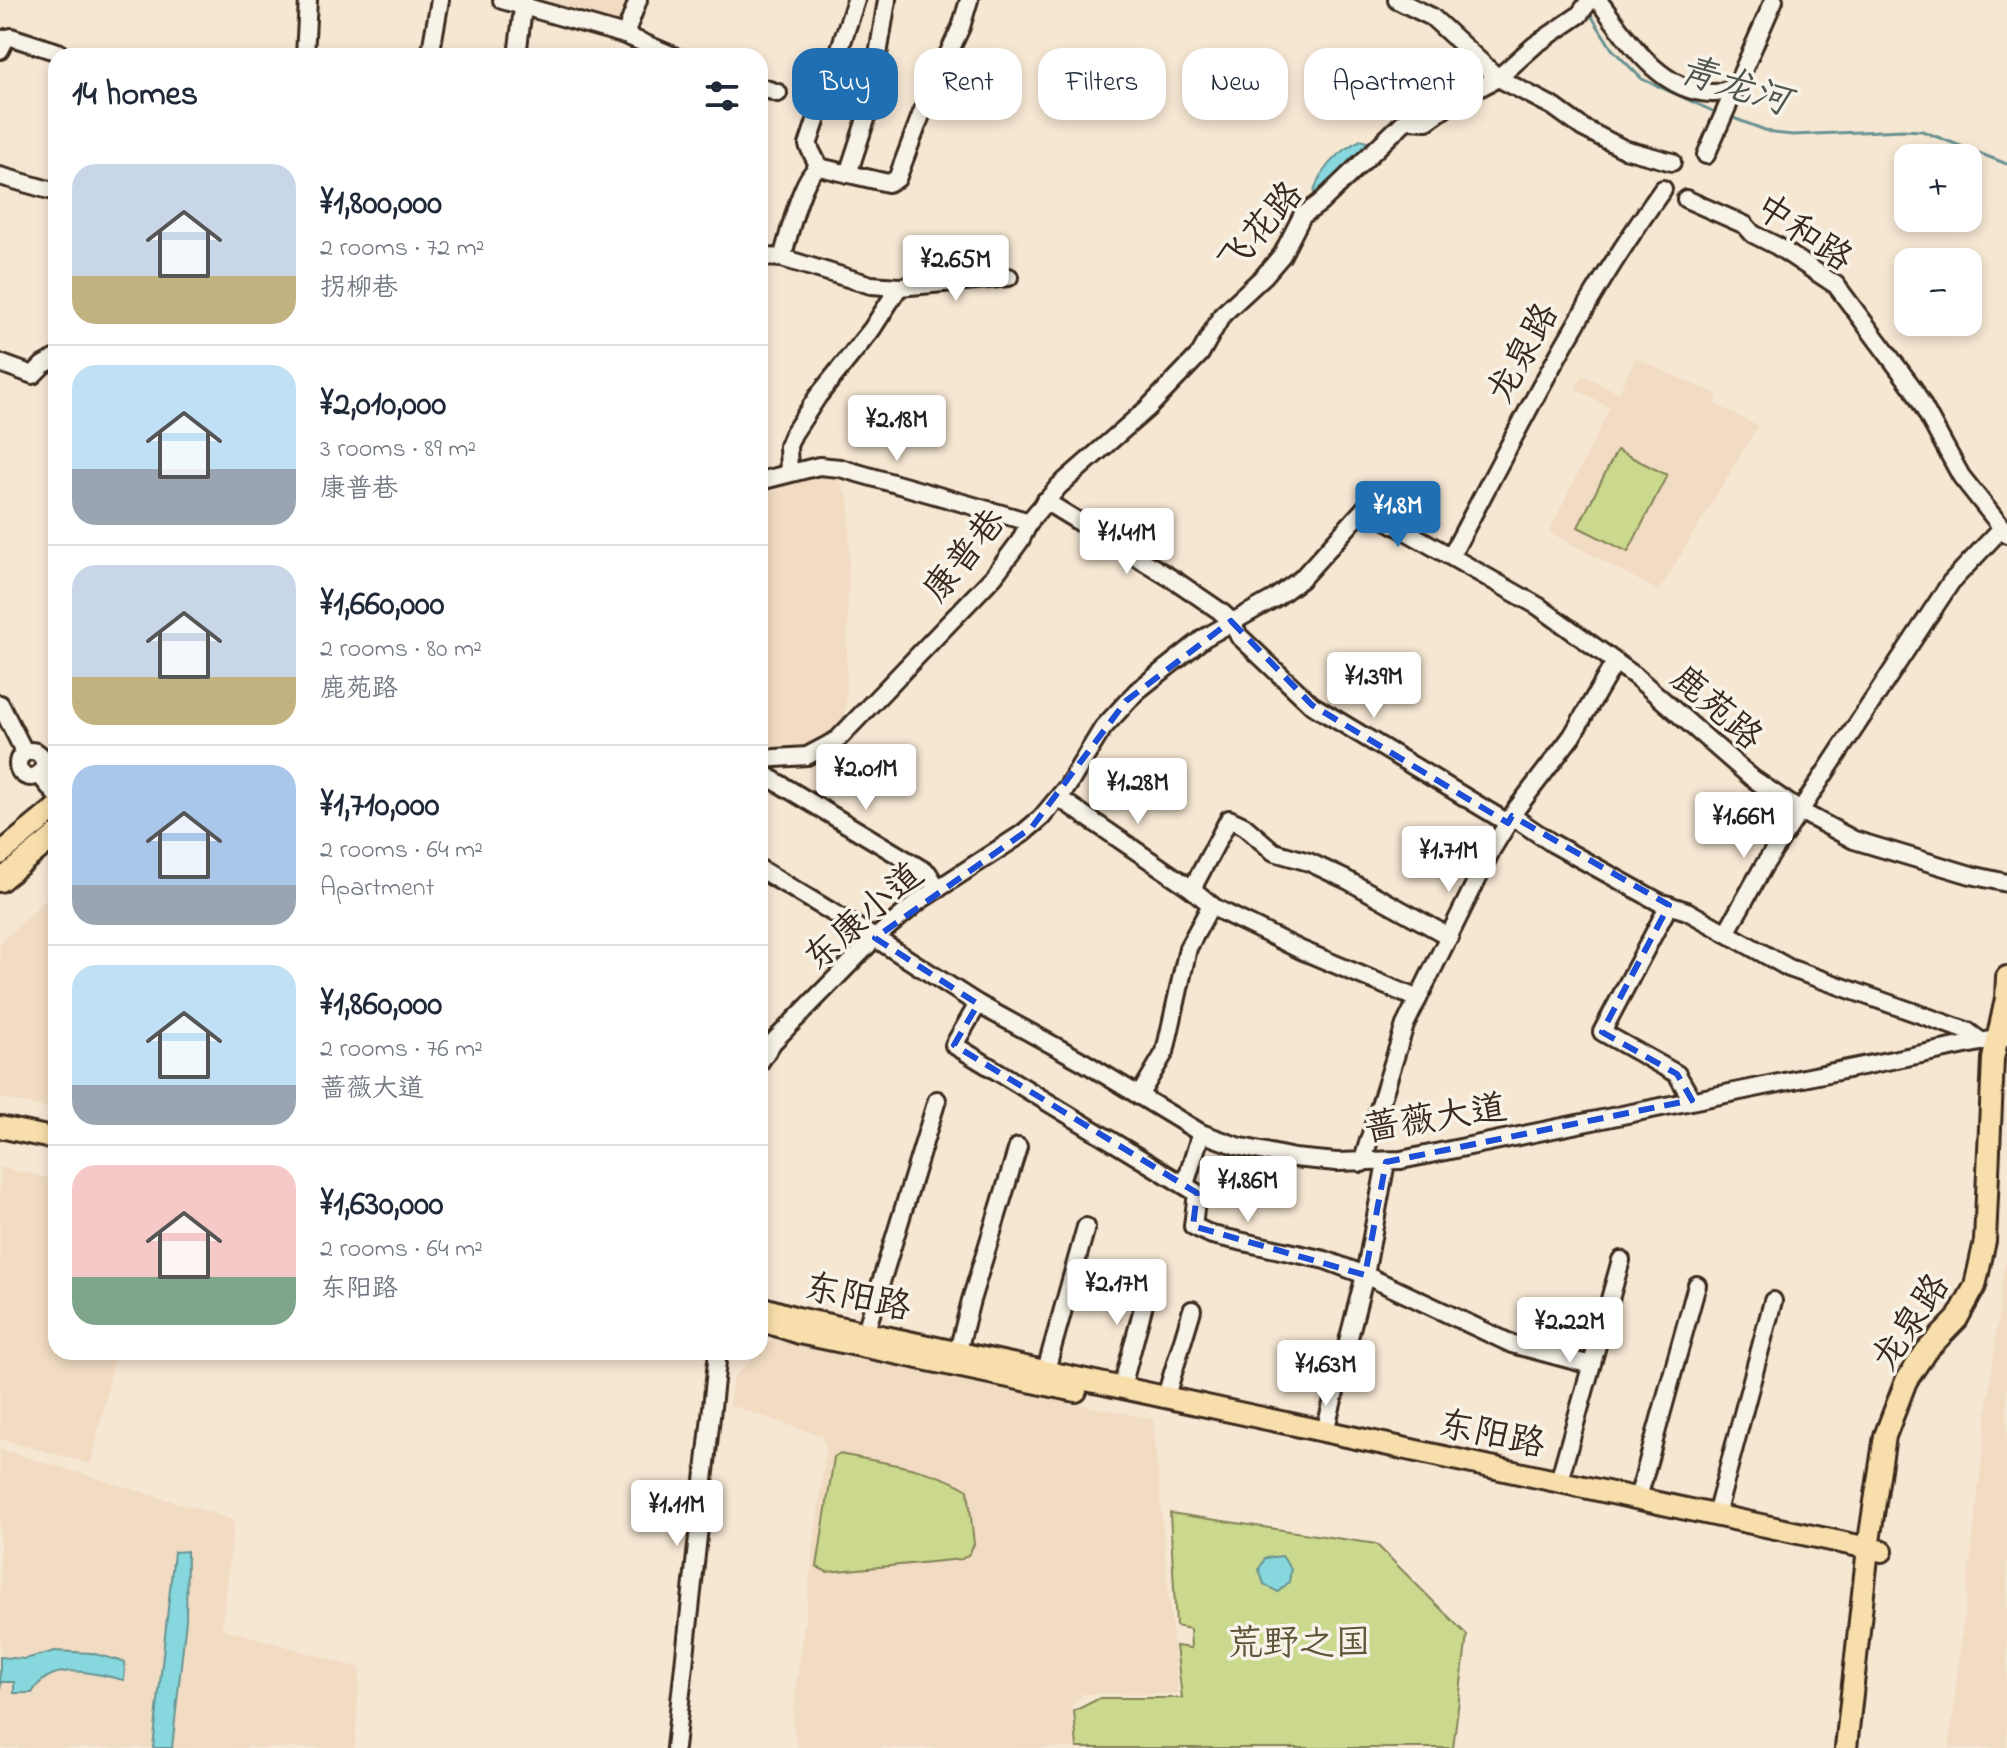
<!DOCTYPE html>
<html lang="en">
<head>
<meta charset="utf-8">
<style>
	:root { --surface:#fff; --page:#f6f6f7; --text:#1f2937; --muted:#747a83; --line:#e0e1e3; --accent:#1f6fb2 }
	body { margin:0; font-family:"Indie Flower","LXGW WenKai TC",sans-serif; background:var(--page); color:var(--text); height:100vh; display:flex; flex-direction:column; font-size:30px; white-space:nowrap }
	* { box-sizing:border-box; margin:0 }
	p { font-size:26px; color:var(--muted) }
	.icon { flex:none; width:44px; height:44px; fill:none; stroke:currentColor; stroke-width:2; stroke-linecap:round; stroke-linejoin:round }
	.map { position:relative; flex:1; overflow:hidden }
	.details { position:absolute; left:48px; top:48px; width:720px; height:1312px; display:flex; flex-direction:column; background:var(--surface); border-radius:24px; box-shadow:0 4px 12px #0003 }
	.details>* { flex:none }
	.banner { position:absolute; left:792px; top:48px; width:760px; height:72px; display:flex; gap:16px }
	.buttons { position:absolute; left:1894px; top:144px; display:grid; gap:16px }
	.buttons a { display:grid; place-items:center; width:88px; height:88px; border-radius:16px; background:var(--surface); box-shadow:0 4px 12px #0003; font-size:40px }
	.price { position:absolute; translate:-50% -68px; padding:0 18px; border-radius:8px; background:#fff; color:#222; font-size:26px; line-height:52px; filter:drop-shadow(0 2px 4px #0008) }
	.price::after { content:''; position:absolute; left:50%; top:48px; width:24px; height:18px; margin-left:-12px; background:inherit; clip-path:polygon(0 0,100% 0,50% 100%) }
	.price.selected { background:var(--accent); color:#fff }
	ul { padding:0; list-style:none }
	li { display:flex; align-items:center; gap:24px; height:200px; padding:0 24px }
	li+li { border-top:2px solid var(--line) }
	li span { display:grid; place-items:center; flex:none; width:224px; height:160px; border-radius:24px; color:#555 }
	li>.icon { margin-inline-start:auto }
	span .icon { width:96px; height:96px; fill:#fffc; stroke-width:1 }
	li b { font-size:34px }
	h2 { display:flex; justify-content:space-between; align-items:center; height:96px; padding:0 24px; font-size:34px }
	.chip { padding:0 28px; border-radius:24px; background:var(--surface); box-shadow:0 4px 12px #0003; font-size:28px; line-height:72px }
	.chip.selected { background:var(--accent); color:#fff }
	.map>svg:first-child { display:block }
	.built { fill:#f1dbc2 }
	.green { fill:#cad98d; stroke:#828256; stroke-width:2 }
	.water { fill:#86d8de; stroke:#689291; stroke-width:2 }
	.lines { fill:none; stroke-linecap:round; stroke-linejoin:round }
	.stream { stroke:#689291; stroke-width:3 }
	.minor-casing { stroke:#3b2a1e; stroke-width:22 }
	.major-casing { stroke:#3b2a1e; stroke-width:26 }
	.minor { stroke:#f7f3e8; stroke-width:16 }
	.major { stroke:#f8deab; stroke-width:20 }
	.marked { fill:none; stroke:#1d4ed8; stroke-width:6; stroke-dasharray:16 10; stroke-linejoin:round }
	.labels { text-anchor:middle; stroke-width:7; stroke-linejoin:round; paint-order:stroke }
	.street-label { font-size:36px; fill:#3b2a1e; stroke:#f7f3e8 }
	.park-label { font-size:36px; fill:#5f563a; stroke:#f7f3e8 }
	.water-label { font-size:38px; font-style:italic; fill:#4e564e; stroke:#f7f3e8 }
</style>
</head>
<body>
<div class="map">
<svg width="2007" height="1748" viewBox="0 0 2007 1748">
	<rect width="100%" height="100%" fill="#f6e7d3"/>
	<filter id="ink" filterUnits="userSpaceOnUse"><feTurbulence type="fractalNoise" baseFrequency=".0125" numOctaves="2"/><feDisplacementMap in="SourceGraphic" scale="16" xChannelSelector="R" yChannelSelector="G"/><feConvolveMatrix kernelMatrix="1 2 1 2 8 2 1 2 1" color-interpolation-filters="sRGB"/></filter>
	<g filter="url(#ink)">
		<g class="built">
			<path d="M535,0H630L619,29Z"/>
			<path d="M1635,358L1718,395L1715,404L1758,426L1659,591L1549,532L1610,408L1575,389L1583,375L1619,393Z"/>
			<path d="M813,470L835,473L850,502L846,706L841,722L824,739L797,750L760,751V485Z"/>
			<path d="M56,890V1110L0,1098V943Z"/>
			<path d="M0,1167L56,1180V1352H116L91,1464L0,1439Z"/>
			<path d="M2004,1264H2007V1748H1949Z"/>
			<path d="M772,1339L843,1356L1153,1419L1178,1694H1083L1071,1707L1075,1748H798L792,1721L826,1448L822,1436L729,1405L733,1378Z"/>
			<path d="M0,1449L234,1520L222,1628L360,1668L355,1748H0Z"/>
		</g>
		<g class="green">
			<path d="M1617,450L1667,475L1628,552L1578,527Z"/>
			<path d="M839,1454C882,1463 930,1467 968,1490L974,1544L969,1554L962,1559L827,1572L817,1567L834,1457Z"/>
			<path d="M1170,1513L1376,1544L1467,1635L1453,1748H1077L1074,1711L1100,1698H1182L1176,1646L1191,1648L1190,1629L1176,1626Z"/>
		</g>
		<g class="water">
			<path d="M1361,140L1369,143L1318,202L1313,198C1316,173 1338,150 1361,140Z"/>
			<path d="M187,1551L186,1619L172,1748H153L174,1552Z"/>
			<path d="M1282,1556L1291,1569L1289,1582L1278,1592L1264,1584L1259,1569L1265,1558Z"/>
			<path d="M55,1651L91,1653L125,1662L124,1680C93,1673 51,1659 32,1693H14V1682H1L0,1691V1657L25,1659Z"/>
		</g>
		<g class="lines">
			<g class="stream">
				<path d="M1589,12L1612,49L1642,79L1717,113"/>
				<path d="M1728,116L1773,133L1793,135L1903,130L1922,131L2007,164"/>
			</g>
			<defs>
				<g id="minor">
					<path d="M502,0L625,35L674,56"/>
					<path d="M1397,0L1432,17L1498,78L1554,107L1583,128L1624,149L1672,162"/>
					<path d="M1598,0C1626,37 1659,92 1712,93C1720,94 1729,89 1736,86"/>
					<path d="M625,35L638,0"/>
					<path d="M0,50L6,38L11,37L58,52"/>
					<path d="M305,56L308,0"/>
					<path d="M430,56L440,0"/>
					<path d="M517,56L524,0"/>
					<path d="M760,87L778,93"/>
					<path d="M1706,155L1774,0"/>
					<path d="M819,167L808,145L856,0"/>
					<path d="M848,174L867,116L865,94L878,55L887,0"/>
					<path d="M0,176L56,192"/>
					<path d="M1686,199L1745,225L1753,234L1777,246L1836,285L1913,388L1961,476L2007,534"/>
					<path d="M782,258C789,237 801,176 819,167L888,183L897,179L927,99L961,27L969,0"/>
					<path d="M760,261L767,257L782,258L871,285L899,287L1009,277"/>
					<path d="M0,363L33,375L43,365L56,358"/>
					<path d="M789,473L788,446L793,434L818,396L872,329L899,287"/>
					<path d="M760,481L819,466L840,468L1030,522"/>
					<path d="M1045,501L1179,583L1220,611L1231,621L1239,636L1312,705L1508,823"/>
					<path d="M1451,556C1517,431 1580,304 1663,189"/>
					<path d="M0,704L25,753"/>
					<circle cx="31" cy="764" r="13"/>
					<path d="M760,759L807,756L837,740L994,576L1020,541L1031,519L1059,486L1148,408L1200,354L1222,315L1264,276L1282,255L1302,216L1320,203L1406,120L1427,121L1458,99L1498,78L1535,45L1579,15L1590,0"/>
					<path d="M760,772L928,873L938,889"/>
					<path d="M39,774L56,795"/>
					<path d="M1059,798L1192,889L1215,908L1301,950L1418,999"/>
					<path d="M1512,816L1552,843L1659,902L1687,911L1789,968L1967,1031L1982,1042"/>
					<path d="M760,869L875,938L978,1004L1082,1061L1201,1133L1237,1146L1294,1158L1337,1162L1401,1160L2005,1037"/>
					<path d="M1192,889L1229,819L1244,826L1274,852L1309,862L1347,880L1450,937"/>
					<path d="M1669,905L1602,1032L1677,1074L1692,1100"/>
					<path d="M1726,933L1763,867L1951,582L2002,528"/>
					<path d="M978,1004L954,1045L1197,1193L1193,1226L1212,1235L1325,1260L1365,1275L1512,1344L1591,1365"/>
					<path d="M760,1062L773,1042L875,938L919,901L1022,834L1041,818L1067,787L1103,728L1137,691L1204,638L1275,598L1301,579L1365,508L1538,606L1635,676L1752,778L1800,811L1854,840L1971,875L2007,883"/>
					<path d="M1139,1096L1165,1052L1188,948L1211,905"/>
					<path d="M1362,1163L1405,1025L1492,849L1517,808L1572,736L1615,662"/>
					<path d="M1185,1185L1201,1133"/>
					<path d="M866,1331L937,1100"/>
					<path d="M958,1351L971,1300L1018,1147"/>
					<path d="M1046,1370L1086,1227"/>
					<path d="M1122,1387L1151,1278"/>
					<path d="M1166,1396L1192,1310"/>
					<path d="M1325,1431L1365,1275L1386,1162"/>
					<path d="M1559,1481L1621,1260"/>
					<path d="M1638,1498L1697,1285"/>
					<path d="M1716,1515L1773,1301"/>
					<path d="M675,1748L718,1352"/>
				</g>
				<g id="major">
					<path d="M0,854L56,808"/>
					<path d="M0,881L56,835"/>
					<path d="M0,1127L56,1139"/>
					<path d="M760,1307L797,1318L1882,1551"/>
					<path d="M760,1320L799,1333L1076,1391"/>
					<path d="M1846,1748L1868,1548L1885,1436L1906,1381L1926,1351L1957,1319L1975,1286L1985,1241L1993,1059L2006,999L2007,977"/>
				</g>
			</defs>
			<use href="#minor" class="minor-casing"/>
			<use href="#major" class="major-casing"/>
			<use href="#minor" class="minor"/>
			<use href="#major" class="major"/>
		</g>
	</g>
	<path class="marked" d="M1231,621L1312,705L1508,823L1512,816L1669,905L1602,1032L1677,1074L1692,1100L1386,1162L1365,1275L1193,1226L1197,1193L954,1045L978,1004L875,938L1032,827L1126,701Z"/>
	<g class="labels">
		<g class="street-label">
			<text transform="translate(1259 226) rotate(-49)" y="13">飞花路</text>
			<text transform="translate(1805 231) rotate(34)" y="13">中和路</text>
			<text transform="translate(1521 352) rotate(-61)" y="13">龙泉路</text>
			<text transform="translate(963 554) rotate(-51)" y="13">康普巷</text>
			<text transform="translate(1718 706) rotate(41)" y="13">鹿苑路</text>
			<text transform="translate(862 915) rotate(-41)" y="13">东康小道</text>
			<text transform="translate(1435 1116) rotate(-9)" y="13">蔷薇大道</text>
			<text transform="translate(858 1295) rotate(12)" y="13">东阳路</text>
			<text transform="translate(1909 1321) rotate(-56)" y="13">龙泉路</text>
			<text transform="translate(1492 1432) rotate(12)" y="13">东阳路</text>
		</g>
		<g class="park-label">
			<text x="1299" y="1654">荒野之国</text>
		</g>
		<g class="water-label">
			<text transform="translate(1735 84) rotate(18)" y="13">青龙河</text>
		</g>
	</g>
</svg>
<div class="buttons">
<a>+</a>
<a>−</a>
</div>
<b class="price" style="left:956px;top:303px">¥2.65M</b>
<b class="price" style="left:897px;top:463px">¥2.18M</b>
<b class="price selected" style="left:1398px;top:549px">¥1.8M</b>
<b class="price" style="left:1127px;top:576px">¥1.41M</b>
<b class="price" style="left:1374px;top:720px">¥1.39M</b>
<b class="price" style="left:866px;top:812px">¥2.01M</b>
<b class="price" style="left:1138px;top:826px">¥1.28M</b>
<b class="price" style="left:1744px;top:860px">¥1.66M</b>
<b class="price" style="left:1449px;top:894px">¥1.71M</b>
<b class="price" style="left:1248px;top:1224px">¥1.86M</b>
<b class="price" style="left:1117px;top:1327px">¥2.17M</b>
<b class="price" style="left:1570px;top:1365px">¥2.22M</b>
<b class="price" style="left:1326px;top:1408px">¥1.63M</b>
<b class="price" style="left:677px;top:1548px">¥1.11M</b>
<div class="banner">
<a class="chip selected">Buy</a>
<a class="chip">Rent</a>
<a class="chip">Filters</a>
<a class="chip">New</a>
<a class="chip">Apartment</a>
</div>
<section class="details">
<h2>14 homes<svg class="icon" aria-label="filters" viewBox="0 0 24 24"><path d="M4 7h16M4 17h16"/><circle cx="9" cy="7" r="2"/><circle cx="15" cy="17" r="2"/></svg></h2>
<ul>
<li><span style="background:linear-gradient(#c9d6e8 70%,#c2b280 0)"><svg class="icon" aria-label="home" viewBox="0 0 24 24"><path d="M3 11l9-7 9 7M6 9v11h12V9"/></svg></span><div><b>¥1,800,000</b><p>2 rooms · 72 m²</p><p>拐柳巷</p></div></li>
<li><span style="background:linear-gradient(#bfe0f5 65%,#9aa5b1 0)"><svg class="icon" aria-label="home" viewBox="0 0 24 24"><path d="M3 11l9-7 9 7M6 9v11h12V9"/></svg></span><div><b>¥2,010,000</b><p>3 rooms · 89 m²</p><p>康普巷</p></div></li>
<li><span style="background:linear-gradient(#c9d6e8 70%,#c2b280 0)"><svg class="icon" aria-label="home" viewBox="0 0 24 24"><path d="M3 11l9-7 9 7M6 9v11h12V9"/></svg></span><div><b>¥1,660,000</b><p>2 rooms · 80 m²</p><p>鹿苑路</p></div></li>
<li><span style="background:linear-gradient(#a9c7e8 75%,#9aa5b1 0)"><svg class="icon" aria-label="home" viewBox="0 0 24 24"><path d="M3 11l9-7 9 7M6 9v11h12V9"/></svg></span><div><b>¥1,710,000</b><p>2 rooms · 64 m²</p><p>Apartment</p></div></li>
<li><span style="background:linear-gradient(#bfe0f5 75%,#9aa5b1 0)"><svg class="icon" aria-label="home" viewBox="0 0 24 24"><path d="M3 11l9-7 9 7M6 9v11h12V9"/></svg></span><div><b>¥1,860,000</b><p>2 rooms · 76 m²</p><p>蔷薇大道</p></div></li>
<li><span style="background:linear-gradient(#f6c9c9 70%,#7fa58c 0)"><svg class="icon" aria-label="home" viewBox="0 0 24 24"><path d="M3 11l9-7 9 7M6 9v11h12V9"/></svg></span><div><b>¥1,630,000</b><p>2 rooms · 64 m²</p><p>东阳路</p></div></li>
</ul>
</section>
</div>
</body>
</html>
